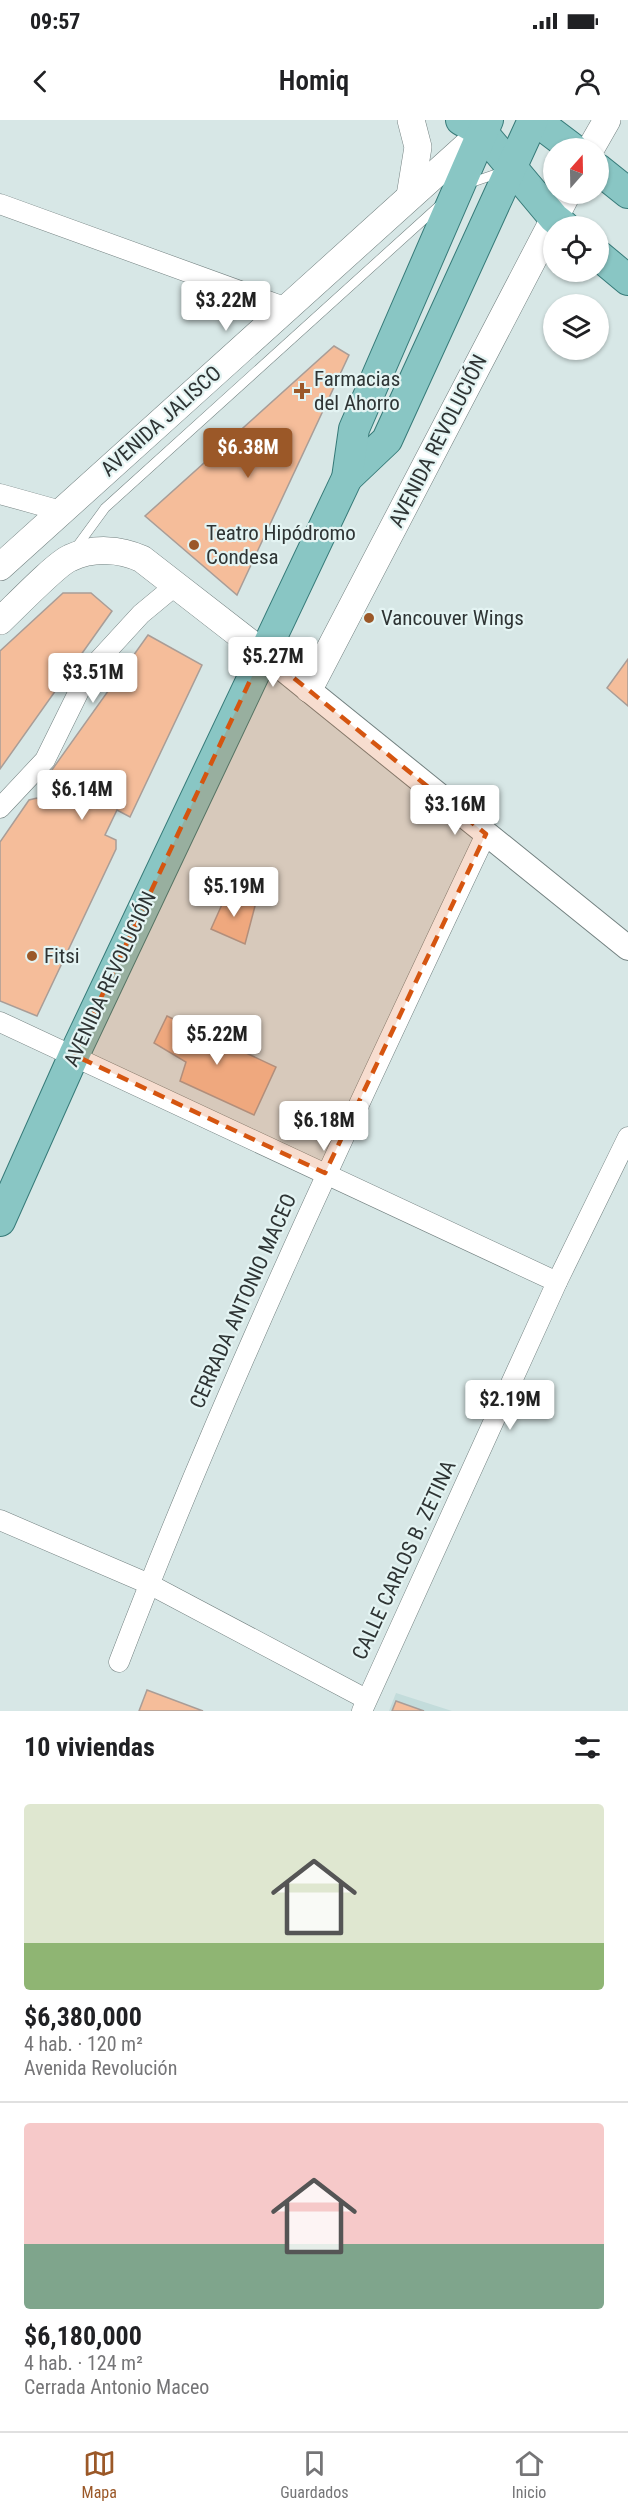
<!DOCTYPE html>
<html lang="es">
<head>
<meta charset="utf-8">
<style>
	:root { --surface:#fff; --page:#f6f6f6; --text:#202124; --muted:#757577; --line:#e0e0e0; --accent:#9b5828 }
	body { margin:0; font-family:"Roboto Condensed",sans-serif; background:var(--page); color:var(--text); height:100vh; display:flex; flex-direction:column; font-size:22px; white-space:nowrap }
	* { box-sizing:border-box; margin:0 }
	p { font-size:20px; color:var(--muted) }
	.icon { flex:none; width:33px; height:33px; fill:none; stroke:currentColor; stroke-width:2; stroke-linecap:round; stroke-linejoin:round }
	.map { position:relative; height:1591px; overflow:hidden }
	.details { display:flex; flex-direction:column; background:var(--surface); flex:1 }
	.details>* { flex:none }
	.needle { width:39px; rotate:20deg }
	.fabs { position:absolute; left:543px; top:18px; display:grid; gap:12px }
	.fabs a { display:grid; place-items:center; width:66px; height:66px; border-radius:50%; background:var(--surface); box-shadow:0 2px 4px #0004; font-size:30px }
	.price { position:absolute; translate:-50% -51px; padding:0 14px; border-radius:6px; background:#fff; color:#222; font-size:20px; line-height:39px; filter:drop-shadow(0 2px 3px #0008) }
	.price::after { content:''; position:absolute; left:50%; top:36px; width:18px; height:14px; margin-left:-9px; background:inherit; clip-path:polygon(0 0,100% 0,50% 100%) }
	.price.current { background:var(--accent); color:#fff }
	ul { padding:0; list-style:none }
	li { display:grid; align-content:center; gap:12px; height:318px; padding:0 24px }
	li+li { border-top:2px solid var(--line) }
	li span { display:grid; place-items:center; height:186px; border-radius:6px; color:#555 }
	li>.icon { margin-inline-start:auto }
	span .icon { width:108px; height:108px; fill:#fffc; stroke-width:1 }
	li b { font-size:26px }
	h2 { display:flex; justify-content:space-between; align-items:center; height:72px; padding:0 24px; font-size:26px }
	.status { display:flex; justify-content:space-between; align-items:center; height:42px; padding:0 30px; background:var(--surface); direction:ltr }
	.status svg { height:16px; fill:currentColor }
	header { display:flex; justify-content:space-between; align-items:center; height:78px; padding:0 24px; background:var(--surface); font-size:27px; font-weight:600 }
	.menu { display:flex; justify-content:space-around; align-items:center; height:84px; border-top:2px solid var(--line); background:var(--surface); font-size:16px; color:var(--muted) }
	.menu a { display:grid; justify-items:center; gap:3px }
	.menu .current { color:var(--accent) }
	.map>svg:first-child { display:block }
	.built { fill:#c3dcdb }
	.building { fill:#f5bd9a; stroke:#a99d97; stroke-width:1.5 }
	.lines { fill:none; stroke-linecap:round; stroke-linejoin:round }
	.service-casing { stroke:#738180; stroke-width:10 }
	.minor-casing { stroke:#738180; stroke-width:21 }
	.tertiary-casing { stroke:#738180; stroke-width:26 }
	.secondary-casing { stroke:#738180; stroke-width:28 }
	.primary-casing { stroke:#367a78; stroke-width:32 }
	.service { stroke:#fff; stroke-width:9 }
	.minor { stroke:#fff; stroke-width:20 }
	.tertiary { stroke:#fff; stroke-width:24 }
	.secondary { stroke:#fff; stroke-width:27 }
	.primary { stroke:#89c6c4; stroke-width:30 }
	.marked { fill:#d55510; fill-opacity:0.2; stroke:#d55510; stroke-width:4.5; stroke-dasharray:12 8; stroke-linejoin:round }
	.poi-dot { fill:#9b5828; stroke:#e4f4f3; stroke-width:2 }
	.labels { text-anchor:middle; stroke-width:4.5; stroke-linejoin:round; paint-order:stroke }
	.poi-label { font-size:21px; fill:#2e3434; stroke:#e4f4f3; text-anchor:start }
	.street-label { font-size:21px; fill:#2e3434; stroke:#e4f4f3 }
</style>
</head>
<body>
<div class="status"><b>09:57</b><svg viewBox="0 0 49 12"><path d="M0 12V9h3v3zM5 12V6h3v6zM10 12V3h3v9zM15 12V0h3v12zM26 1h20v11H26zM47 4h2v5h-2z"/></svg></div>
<header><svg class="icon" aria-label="back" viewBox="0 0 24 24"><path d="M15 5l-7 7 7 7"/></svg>Homiq<svg class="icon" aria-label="person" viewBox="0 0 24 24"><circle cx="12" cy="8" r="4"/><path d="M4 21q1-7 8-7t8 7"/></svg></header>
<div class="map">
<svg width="628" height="1591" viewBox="0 0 628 1591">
	<rect width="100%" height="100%" fill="#d7e7e6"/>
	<path class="built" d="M396,1573L452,1591H389Z"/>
	<g class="building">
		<path d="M334,226L349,235L237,475L145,396Z"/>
		<path d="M63,473H91L112,491L0,649V531Z"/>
		<path d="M148,515L202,545L130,697L117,690L105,715L116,720V729L37,896L0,881V722L29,680L37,678L47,683L63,661L49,654Z"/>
		<path d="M628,539V586L607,568Z"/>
		<path d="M228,771L255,786L245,824L211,809Z"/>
		<path d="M167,896L276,947L254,995L180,961L186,942L154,923Z"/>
		<path d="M147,1570L203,1591H139Z"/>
		<path d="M396,1581L424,1591H392Z"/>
	</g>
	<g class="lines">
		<defs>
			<g id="service">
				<path d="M467,64L502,52"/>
				<path d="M75,429L105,388L440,85"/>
			</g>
			<g id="minor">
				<path d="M0,84L287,188"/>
				<path d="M0,374L61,391"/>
				<path d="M0,688L45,640L82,565L97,542L141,494L176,465"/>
				<path d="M0,902L557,1162"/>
				<path d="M0,1400L149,1464L366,1579"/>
				<path d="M119,1542C227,1260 357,987 486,714"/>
				<path d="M362,1591L557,1162L628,1017"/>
			</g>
			<path id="tertiary" d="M263,533L628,828"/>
			<g id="secondary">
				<path d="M591,28L607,0"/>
				<path d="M410,76L418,27L411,0"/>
				<path d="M0,447L482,12"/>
				<path d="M0,501C14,488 56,444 70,438C93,427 120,429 142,439L263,533"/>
				<path d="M309,569L567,74"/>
			</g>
			<g id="primary">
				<path d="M461,0L482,12L554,98L564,106"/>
				<path d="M535,0L572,28"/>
				<path d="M598,49L628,73"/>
				<path d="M598,135L628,160"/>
				<path d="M347,358L387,320L533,0"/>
				<path d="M0,1101L74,935L347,358L354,309L488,0"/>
			</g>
		</defs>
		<use href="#service" class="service-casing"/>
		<use href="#minor" class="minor-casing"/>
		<use href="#tertiary" class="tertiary-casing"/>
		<use href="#secondary" class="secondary-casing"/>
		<use href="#primary" class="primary-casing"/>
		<use href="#service" class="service"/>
		<use href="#minor" class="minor"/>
		<use href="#tertiary" class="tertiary"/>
		<use href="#secondary" class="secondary"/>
		<use href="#primary" class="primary"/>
	</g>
	<path class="marked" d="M263,533L486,714L325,1053L74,935Z"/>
	<g class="poi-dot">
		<path d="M299 262h6v6h6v6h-6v6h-6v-6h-6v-6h6z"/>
		<circle cx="194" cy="425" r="6"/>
		<circle cx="369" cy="498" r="6"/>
		<circle cx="32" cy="836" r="6"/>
	</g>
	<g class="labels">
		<g class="poi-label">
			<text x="314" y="266">Farmacias<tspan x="314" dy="24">del Ahorro</tspan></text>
			<text x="206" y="420">Teatro Hipódromo<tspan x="206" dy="24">Condesa</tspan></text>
			<text x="381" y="505">Vancouver Wings</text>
			<text x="44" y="843">Fitsi</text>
		</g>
		<g class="street-label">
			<text transform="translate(161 301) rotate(-42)" y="7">AVENIDA JALISCO</text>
			<text transform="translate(438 321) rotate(-63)" y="7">AVENIDA REVOLUCIÓN</text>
			<text transform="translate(110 859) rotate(-65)" y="7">AVENIDA REVOLUCIÓN</text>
			<text transform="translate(243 1181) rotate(-66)" y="7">CERRADA ANTONIO MACEO</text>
			<text transform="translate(404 1440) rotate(-65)" y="7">CALLE CARLOS B. ZETINA</text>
		</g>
	</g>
</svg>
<div class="fabs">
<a><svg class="needle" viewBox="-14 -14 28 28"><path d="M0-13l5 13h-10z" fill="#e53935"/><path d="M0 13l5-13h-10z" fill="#757577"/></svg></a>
<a><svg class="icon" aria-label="locate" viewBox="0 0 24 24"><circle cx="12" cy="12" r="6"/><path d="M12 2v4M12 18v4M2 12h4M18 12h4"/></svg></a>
<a><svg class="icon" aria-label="layers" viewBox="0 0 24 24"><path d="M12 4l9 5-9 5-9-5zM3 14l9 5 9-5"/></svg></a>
</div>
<b class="price" style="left:226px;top:212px">$3.22M</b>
<b class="price current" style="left:248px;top:359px">$6.38M</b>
<b class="price" style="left:273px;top:568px">$5.27M</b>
<b class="price" style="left:93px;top:584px">$3.51M</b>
<b class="price" style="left:82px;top:701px">$6.14M</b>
<b class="price" style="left:455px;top:716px">$3.16M</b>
<b class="price" style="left:234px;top:798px">$5.19M</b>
<b class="price" style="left:217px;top:946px">$5.22M</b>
<b class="price" style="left:324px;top:1032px">$6.18M</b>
<b class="price" style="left:510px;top:1311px">$2.19M</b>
</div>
<section class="details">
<h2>10 viviendas<svg class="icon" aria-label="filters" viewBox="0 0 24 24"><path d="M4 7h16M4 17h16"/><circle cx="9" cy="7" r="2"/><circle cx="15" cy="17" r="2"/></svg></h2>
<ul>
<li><span style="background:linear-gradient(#dfe7d0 75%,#8fb573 0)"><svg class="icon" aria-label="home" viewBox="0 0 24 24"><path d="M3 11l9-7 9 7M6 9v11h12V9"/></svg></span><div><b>$6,380,000</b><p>4 hab. · 120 m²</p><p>Avenida Revolución</p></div></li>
<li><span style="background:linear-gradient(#f6c9c9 65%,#7fa58c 0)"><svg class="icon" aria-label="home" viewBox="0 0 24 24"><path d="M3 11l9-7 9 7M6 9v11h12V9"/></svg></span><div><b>$6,180,000</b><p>4 hab. · 124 m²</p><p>Cerrada Antonio Maceo</p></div></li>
</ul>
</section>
<nav class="menu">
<a class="current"><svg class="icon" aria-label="map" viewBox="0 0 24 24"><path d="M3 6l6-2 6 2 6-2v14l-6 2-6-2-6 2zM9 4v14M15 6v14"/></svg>Mapa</a>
<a><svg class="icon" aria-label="saved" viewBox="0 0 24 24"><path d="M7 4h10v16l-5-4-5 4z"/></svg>Guardados</a>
<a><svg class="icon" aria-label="home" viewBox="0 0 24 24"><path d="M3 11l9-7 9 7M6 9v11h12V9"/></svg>Inicio</a>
</nav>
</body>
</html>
